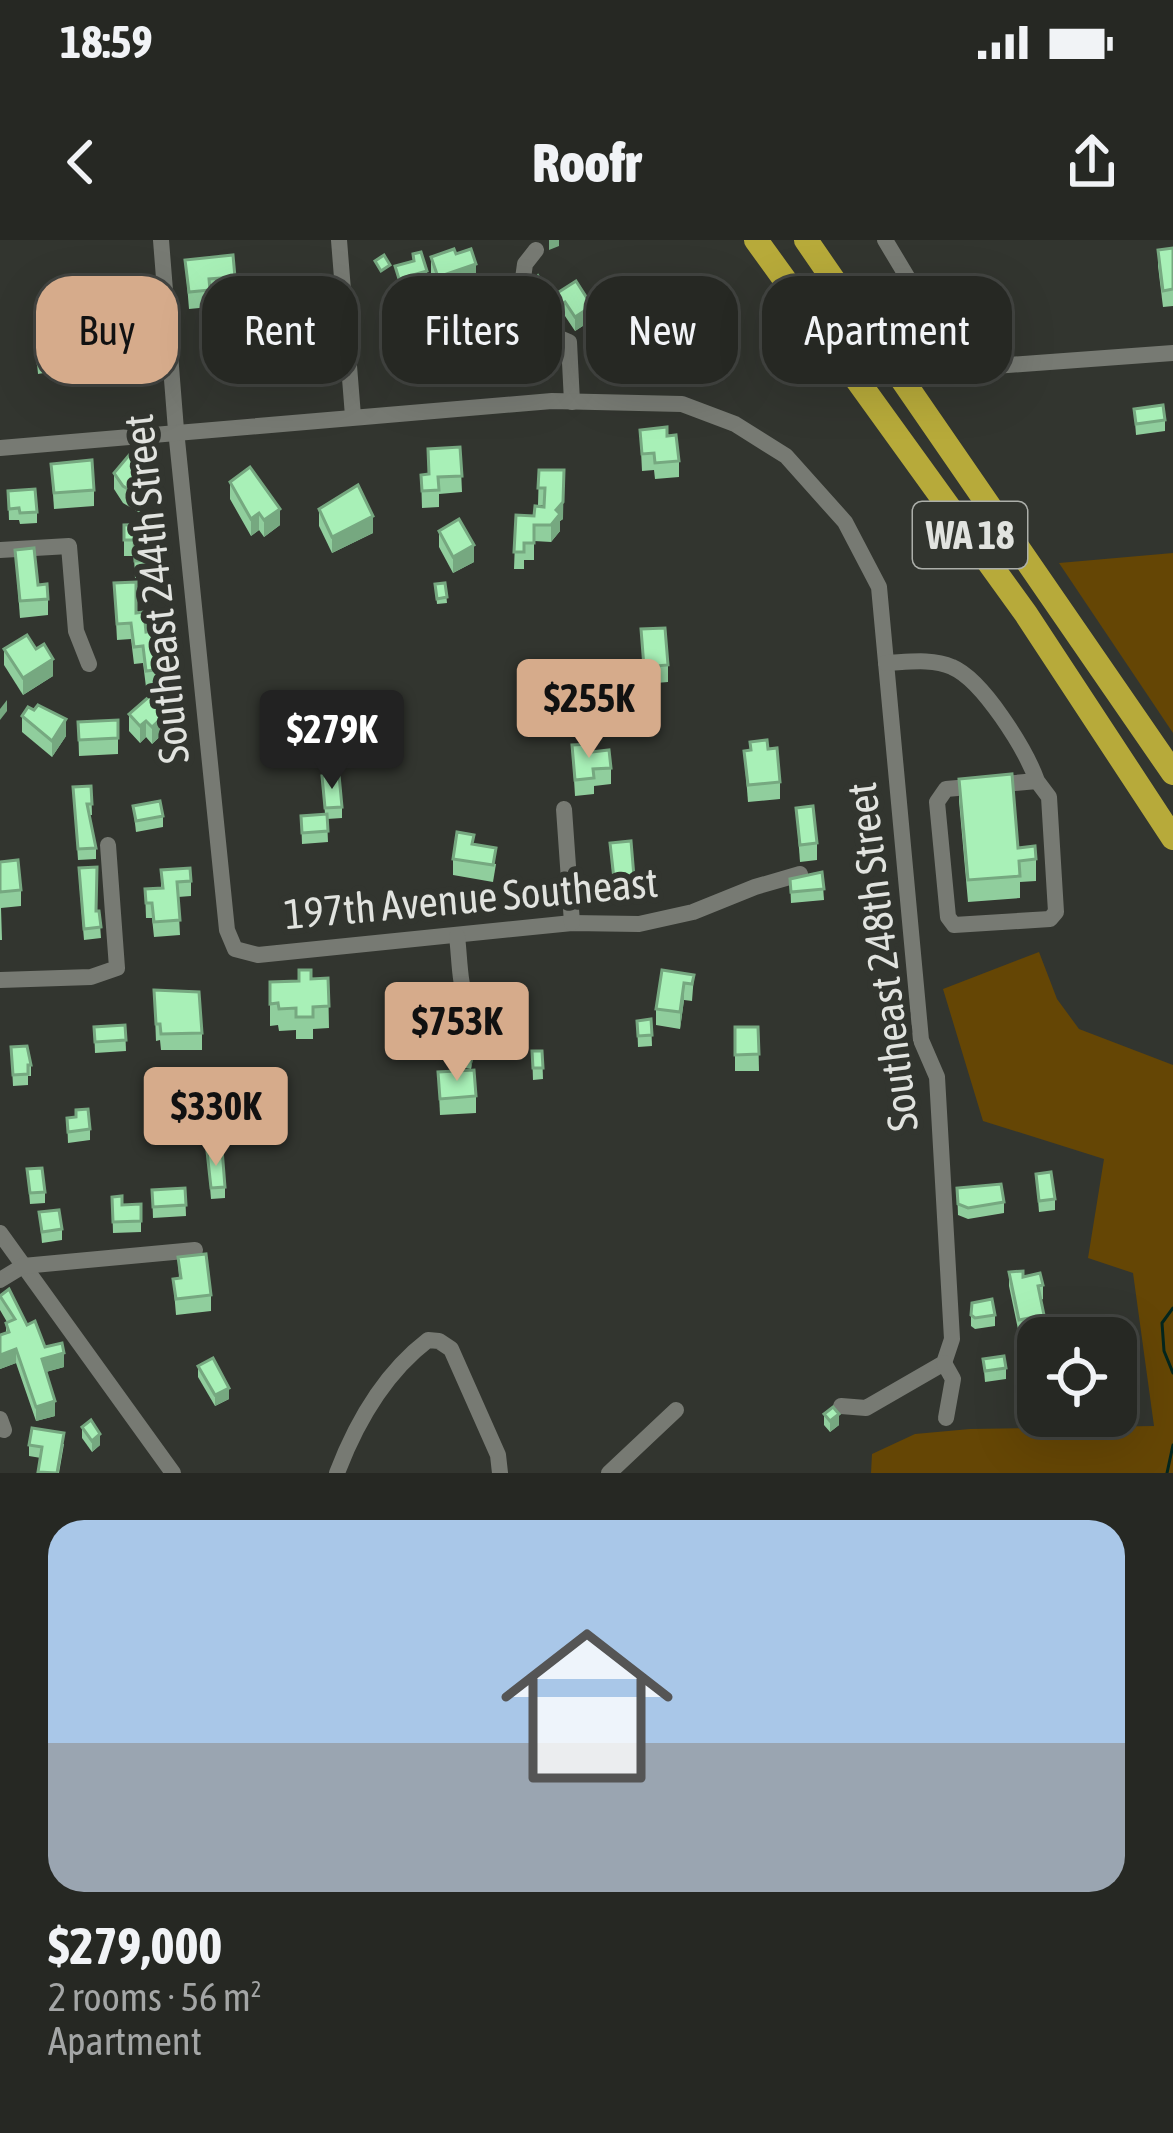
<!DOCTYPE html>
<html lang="en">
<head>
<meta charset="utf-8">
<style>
	:root { --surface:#262823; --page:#2e302b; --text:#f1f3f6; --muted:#a4a6a6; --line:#424441; --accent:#d6ab8b }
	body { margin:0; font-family:"Asap Condensed",sans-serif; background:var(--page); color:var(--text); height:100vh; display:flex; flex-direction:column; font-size:45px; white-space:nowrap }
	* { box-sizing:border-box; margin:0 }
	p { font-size:39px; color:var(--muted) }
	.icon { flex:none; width:66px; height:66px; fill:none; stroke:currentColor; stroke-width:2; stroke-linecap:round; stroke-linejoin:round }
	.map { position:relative; height:1233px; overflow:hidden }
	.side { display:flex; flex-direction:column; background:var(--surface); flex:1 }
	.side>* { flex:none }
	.top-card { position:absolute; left:36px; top:36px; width:1101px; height:108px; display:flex; gap:24px }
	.buttons { position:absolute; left:1017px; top:1077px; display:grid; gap:24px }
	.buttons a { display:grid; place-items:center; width:120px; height:120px; border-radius:24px; background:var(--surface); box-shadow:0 12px 48px #0002,0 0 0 3px var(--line); font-size:60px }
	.price { position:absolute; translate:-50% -102px; padding:0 27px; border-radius:12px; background:var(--accent); color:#111; font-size:39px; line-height:78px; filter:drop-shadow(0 3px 6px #0008) }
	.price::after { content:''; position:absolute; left:50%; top:72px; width:36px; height:27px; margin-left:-18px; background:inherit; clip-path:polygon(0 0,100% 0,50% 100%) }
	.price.active { background:#222; color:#fff }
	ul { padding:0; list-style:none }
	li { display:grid; align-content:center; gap:24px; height:636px; padding:0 48px }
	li+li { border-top:3px solid var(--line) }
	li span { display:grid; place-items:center; height:372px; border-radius:36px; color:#555 }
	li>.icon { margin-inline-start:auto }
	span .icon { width:216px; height:216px; fill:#fffc; stroke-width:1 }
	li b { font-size:51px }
	.pill { padding:0 42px; border-radius:36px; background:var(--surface); box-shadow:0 12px 48px #0002,0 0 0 3px var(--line); font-size:42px; line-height:108px }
	.pill.active { background:var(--accent); color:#111 }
	.status { display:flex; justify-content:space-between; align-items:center; height:84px; padding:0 60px; background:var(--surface); direction:ltr }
	.status svg { height:33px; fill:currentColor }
	header { display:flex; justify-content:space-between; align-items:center; height:156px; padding:0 48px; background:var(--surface); font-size:54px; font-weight:800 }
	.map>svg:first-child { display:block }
	.green { fill:#654605 }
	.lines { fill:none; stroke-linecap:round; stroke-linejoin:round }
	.stream { stroke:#03261e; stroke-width:3 }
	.minor { stroke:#777a73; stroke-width:16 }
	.highway { stroke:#b7aa3a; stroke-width:24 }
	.wall { fill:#90ce9d }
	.shaded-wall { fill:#76a880 }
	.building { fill:#a8f0b7; stroke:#76a880; stroke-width:3 }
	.labels { text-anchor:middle; stroke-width:12; stroke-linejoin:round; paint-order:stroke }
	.shield { fill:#32352f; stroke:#acafaa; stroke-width:3 }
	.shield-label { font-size:39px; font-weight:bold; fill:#e1e3df }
	.street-label { font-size:42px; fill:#e1e3df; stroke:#32352f }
</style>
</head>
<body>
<div class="status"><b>18:59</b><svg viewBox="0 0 49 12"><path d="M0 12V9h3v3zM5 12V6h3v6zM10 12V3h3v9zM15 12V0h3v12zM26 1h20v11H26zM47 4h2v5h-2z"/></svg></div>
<header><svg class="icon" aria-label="back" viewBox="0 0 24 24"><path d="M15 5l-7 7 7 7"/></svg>Roofr<svg class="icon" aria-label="share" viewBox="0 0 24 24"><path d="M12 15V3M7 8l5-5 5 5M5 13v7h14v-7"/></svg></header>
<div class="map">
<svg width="1173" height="1233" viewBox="0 0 1173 1233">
	<rect width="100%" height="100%" fill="#32352f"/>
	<g class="green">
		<path d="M1173,313V493L1059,323Z"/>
		<path d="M1039,712L1057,759L1079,789L1173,825V1233H871L872,1214L915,1194L970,1189L1154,1186L1133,1033L1088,1018L1104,919L983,881L943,749Z"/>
	</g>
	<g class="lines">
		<g class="stream">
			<path d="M1173,1068L1162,1083L1164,1111L1173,1133"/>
			<path d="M1167,1233L1173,1205"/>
		</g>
		<g class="minor">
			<path d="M161,0L176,190L227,690L235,709L258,715L572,683L639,684L693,672L755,647L800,634"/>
			<path d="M339,0L353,176"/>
			<path d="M885,0L921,60V89L948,115L968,128L1173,113"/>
			<path d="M536,10L525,24L520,60L539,89L569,102L572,162"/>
			<path d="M0,208L552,161L682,164L735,184L786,216L845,282L879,347L921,800L937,837L952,1099L944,1123L866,1168L841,1166"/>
			<path d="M0,310L69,306L76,391L89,424"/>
			<path d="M886,423C908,422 932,418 952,427C983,440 1026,510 1037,541L946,549L937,562L948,677L954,685L1050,679L1056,672L1049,557L1037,541"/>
			<path d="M564,569L572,683"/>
			<path d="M457,696C462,738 456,782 507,791"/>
			<path d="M0,740L91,737L117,728L108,605"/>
			<path d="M0,993L173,1233"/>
			<path d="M0,1040L23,1026L195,1010"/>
			<path d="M944,1123L953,1139L946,1178"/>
			<path d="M0,1179L4,1190"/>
			<path d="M337,1233C356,1183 385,1133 428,1100L439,1101L451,1109L498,1215L500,1233"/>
			<path d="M609,1233L676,1170"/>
		</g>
		<g class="highway">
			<path d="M756,0L1026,374L1173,598"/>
			<path d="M806,0L1173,533"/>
		</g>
	</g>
	<g class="wall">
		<path d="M1173,8V66L1163,67L1158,26V10Z"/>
		<path d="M456,14L476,40L438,54L431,34V17Z"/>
		<path d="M185,20L235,37V53L210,56V67L189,69Z"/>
		<path d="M576,41L592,80L575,91L565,76L555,82L548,79L533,57V43L551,57Z"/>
		<path d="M225,63L249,70L283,94L264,102V108L243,118L225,80Z"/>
		<path d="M142,95L152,121V138L128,142L123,137L111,138L109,97Z"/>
		<path d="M35,101L61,119V130L38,134Z"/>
		<path d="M1134,169L1165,180V191L1136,195Z"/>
		<path d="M640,190L667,196L679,221V237L655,239L654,230L642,231Z"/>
		<path d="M460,207L462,252L439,254V267L422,268L421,235L428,234Z"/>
		<path d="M139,221L152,234L156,254L140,273L123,263L114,249V233Z"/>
		<path d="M51,224L94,250V266L54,269Z"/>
		<path d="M539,230L563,279L560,281V291L551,302L534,301V320H524V329H514L516,275L534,276L544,267V265H538Z"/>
		<path d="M230,242L280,285L264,297L259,290L251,296L230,259Z"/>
		<path d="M8,251L37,272V283L20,284L19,280H9Z"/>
		<path d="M319,269L373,293L332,313L319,286Z"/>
		<path d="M153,284V337L135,338L134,316H124V285Z"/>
		<path d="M439,291L474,322L453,333L439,307Z"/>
		<path d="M15,310L48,359V375L20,378Z"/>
		<path d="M114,343L136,373L164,429V446L146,447L143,423L134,424L131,399L117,400Z"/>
		<path d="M445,343L447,363L437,364L435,344Z"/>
		<path d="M641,389L668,425V442L644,444Z"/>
		<path d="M4,409H36L53,436L23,455L4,425Z"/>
		<path d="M129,474L168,489L152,504L146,497L140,503L129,491Z"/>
		<path d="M22,476L66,496L52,517L22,492Z"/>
		<path d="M118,480V514L79,516L78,482Z"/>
		<path d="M572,505L591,512L611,528V544L594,546V554L575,556Z"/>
		<path d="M768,509L780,542V559L748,562L744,511Z"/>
		<path d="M322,536L342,567V578L327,579L328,602L302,604L301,576L325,574Z"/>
		<path d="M959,539L1018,608L1036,619V641L1020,642V658L968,662L959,561Z"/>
		<path d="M91,546L92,575H89L96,608V619L78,620L73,547Z"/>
		<path d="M133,566L163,576V587L136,592Z"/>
		<path d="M796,568L817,603V620L800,622Z"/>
		<path d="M610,603L634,637V654L614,656Z"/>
		<path d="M453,619L496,624L493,642L453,635Z"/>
		<path d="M0,622L21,650V666L1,668L2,700H0Z"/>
		<path d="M161,630L191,641V656L178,657L180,695L154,697L152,678H146L145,649L161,648Z"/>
		<path d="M822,632L824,660L791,663L790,639Z"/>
		<path d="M79,639L96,671H99L101,698L84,700Z"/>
		<path d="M694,735L692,761L684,760L680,789L656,785V769Z"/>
		<path d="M328,738L329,788L313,789V799H296V790L279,791L278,785L270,786V742Z"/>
		<path d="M154,750L202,793V810H161L160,800L156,801Z"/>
		<path d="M651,779L652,806L638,807L637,781Z"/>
		<path d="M455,783L476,802L471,829L453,826V816L426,812V795Z"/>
		<path d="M125,785L126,811L95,813L94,787Z"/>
		<path d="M735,787H758L759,831H735Z"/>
		<path d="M11,807L31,825V836H28V845L13,846Z"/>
		<path d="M532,811H542L543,839L533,840Z"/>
		<path d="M438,832L476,856V873L440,875Z"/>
		<path d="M67,878L90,889V900L68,903Z"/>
		<path d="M207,911L225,947V958L211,959Z"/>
		<path d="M27,929L45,952V963L30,964Z"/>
		<path d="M1036,934L1055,959V970L1039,972Z"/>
		<path d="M185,948L186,976L153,978L152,950Z"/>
		<path d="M957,948L1004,962V973L968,979L958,975Z"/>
		<path d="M112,957L122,965L141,964V992L113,993Z"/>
		<path d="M39,972L62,989V1000L42,1003Z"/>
		<path d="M178,1017L211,1055V1071L176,1075L173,1039L179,1038Z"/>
		<path d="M1009,1032L1043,1045V1059L1041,1060L1044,1075V1089L1019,1094L1009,1046Z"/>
		<path d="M0,1054L64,1127L46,1132L55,1176L36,1181L16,1123L0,1129V1095L6,1093V1083L7,1082L0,1070Z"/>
		<path d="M971,1075H995V1086L975,1089L971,1086Z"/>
		<path d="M983,1119L1006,1128V1139L985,1142Z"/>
		<path d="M198,1126L229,1159L215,1166L198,1137Z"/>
		<path d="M824,1174L839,1185L830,1192L824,1185Z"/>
		<path d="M82,1187L100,1205L92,1212L82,1198Z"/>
		<path d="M64,1204L59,1233H38L41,1218L29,1216V1205Z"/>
	</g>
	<g class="shaded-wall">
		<path d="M549,0H559V6L549,10Z"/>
		<path d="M476,24V40L438,54V37Z"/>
		<path d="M427,31V42L399,50V39Z"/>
		<path d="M565,62V76L555,82V68Z"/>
		<path d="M592,66V80L575,91V77Z"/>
		<path d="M283,77V94L264,102V108L243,118V101L262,86Z"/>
		<path d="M564,230L563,279L560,281V291L551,302V285Z"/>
		<path d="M156,238V254L140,273V256Z"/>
		<path d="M280,269V285L264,297V280Z"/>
		<path d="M259,273V290L251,296V279Z"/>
		<path d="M373,276V293L332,313V297Z"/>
		<path d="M474,305V322L453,333V317Z"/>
		<path d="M53,419V436L23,455V438Z"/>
		<path d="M7,460V471L0,480V469Z"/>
		<path d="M168,472V489L152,504V487Z"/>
		<path d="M66,479V496L52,517V501Z"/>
		<path d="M146,481V497L140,503V486Z"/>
		<path d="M684,743V760L680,789V772Z"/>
		<path d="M476,786V802L471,829V812Z"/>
		<path d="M16,1109V1123L0,1129V1115Z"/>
		<path d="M64,1113V1127L42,1133V1119Z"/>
		<path d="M229,1148V1159L215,1166V1155Z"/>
		<path d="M55,1161V1176L36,1181V1167Z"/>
		<path d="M839,1174V1185L830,1192V1181Z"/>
		<path d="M100,1194V1205L92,1212V1201Z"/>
	</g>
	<g class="building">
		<path d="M1173,8V49L1163,51L1158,10Z"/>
		<path d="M454,9L456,14L471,9L476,24L438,37L431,17Z"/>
		<path d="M421,12L427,31L399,39L395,26L414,21L413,14Z"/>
		<path d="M233,15L235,37L209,39L210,50L189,52L185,20Z"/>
		<path d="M384,15L390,25L381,31L375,21Z"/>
		<path d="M538,36L551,57L576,41L592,66L575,77L565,62L555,68L548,65L533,43Z"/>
		<path d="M242,55L249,70L274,59L283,77L262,86L264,91L243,101L225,63Z"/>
		<path d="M141,88L142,95L149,94L152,121L128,126L123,121L111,122L109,97L127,96V89Z"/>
		<path d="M57,97L61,119L38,123L35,101Z"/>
		<path d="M1163,165L1165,180L1136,184L1134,169Z"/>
		<path d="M667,187V196L676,195L679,221L655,223L654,213L642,214L640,190Z"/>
		<path d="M460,207L462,236L438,237L439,250L422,251L421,235L429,234L428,209Z"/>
		<path d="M130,214L139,221L148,220L152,225L147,230L156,238L140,256L123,246L114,233Z"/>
		<path d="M92,220L94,250L54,253L51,224Z"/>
		<path d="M250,227L280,269L264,280L259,273L251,279L230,242Z"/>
		<path d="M539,230H564L563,262L556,270L560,274L551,285H534V303H524V312H514L516,275L534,276L535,266L544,267L545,248H538Z"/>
		<path d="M358,245L373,276L332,297L319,269Z"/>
		<path d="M35,249L37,272L20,273L19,268L9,269L8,251Z"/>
		<path d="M459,279L474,305L453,317L439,291Z"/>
		<path d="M153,284V320L135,321L134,300H124V285Z"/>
		<path d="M34,308L38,345L47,344L48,359L20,361L15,310Z"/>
		<path d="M136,342V373L144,372L146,392L160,390L164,429L146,431L143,406L134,407L131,383L117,384L114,343Z"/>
		<path d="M445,343L447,357L437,359L435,344Z"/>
		<path d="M665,388L668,425L644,427L641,389Z"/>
		<path d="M27,395L36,409L44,404L53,419L23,438L4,409Z"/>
		<path d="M152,454L168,472L152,487L146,481L140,486L129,474Z"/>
		<path d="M38,465L66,479L52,501L22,476L28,467L34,470Z"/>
		<path d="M118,480V498L79,500L78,482Z"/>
		<path d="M767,500L768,509L777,508L780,542L748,545L744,511L751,510L750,502Z"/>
		<path d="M590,504L591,512L609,510L611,528L593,529L594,538L575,540L572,505Z"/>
		<path d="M1012,534L1018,608L1035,606L1036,619L1019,621L1020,636L968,640L959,539Z"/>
		<path d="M339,535L342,567L325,568L322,536Z"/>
		<path d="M91,546L92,564H87L96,608L78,609L73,547Z"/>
		<path d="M160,561L163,576L136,581L133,566Z"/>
		<path d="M813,566L817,603L800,605L796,568Z"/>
		<path d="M327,574L328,591L302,593L301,576Z"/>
		<path d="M457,592L474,595L472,604L496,608L493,625L453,619Z"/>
		<path d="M631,601L634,637L614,639L610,603Z"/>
		<path d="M18,620L21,650L0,652V622Z"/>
		<path d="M97,627L96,671H99L101,687L84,689L79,628Z"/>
		<path d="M190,628L191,641L177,642L180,680L154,682L152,663H146L145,649L163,648L161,630Z"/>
		<path d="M822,632L824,649L791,652L790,639Z"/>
		<path d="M299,730H311V739L328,738L329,766L313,767V777H296V768L279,769L278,763L270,764V742L299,741Z"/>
		<path d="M662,730L694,735L692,744L684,743L680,772L656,769Z"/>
		<path d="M154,750L199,752L202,793L161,794L160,784H156Z"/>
		<path d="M445,778L455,779L454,783L476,786L471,812L453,809L454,800L426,795L429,779L444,781Z"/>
		<path d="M651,779L652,795L638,796L637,781Z"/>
		<path d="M125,785L126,800L95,802L94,787Z"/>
		<path d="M735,787H758L759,814L735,815Z"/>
		<path d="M27,806L31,825H28V834L13,835L11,807Z"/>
		<path d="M532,811H542L543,828H533Z"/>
		<path d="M474,830L476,856L440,859L438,832Z"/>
		<path d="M88,869L90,889L68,892L67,878L76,877V870Z"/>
		<path d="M222,909L225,947L211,948L207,911Z"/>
		<path d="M42,928L45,952L30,953L27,929Z"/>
		<path d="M1051,932L1055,959L1039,961L1036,934Z"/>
		<path d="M1001,944L1004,962L968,968L958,964L957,948Z"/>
		<path d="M185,948L186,965L153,967L152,950Z"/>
		<path d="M122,956V965L141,964V981L113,982L112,957Z"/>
		<path d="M59,970L62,989L42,992L39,972Z"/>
		<path d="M206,1014L211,1055L176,1059L173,1039L181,1038L178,1017Z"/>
		<path d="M1023,1031V1037L1040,1033L1043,1045L1038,1046L1044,1075L1019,1080L1009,1032Z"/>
		<path d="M9,1049L27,1085L35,1081L45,1107L62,1103L64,1113L42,1119L55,1161L36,1167L16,1109L0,1115V1095L9,1092L6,1083L15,1079L0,1056Z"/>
		<path d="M992,1059L995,1075L975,1078L971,1075L972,1063Z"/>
		<path d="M1004,1116L1006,1128L985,1131L983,1119Z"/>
		<path d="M213,1118L229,1148L215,1155L198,1126Z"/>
		<path d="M833,1167L839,1174L830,1181L824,1174Z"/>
		<path d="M91,1180L100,1194L92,1201L82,1187Z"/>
		<path d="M32,1188L64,1193L57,1233L38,1232L42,1207L29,1205Z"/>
	</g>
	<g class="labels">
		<rect class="shield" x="913" y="262" width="114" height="66" rx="9"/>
		<g class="shield-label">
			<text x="970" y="309">WA 18</text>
		</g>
		<g class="street-label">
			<text transform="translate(156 349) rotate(-96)" y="15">Southeast 244th Street</text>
			<text transform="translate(471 658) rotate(-5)" y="15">197th Avenue Southeast</text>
			<text transform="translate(882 717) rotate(-97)" y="15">Southeast 248th Street</text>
		</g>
	</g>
</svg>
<div class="buttons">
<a><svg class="icon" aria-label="locate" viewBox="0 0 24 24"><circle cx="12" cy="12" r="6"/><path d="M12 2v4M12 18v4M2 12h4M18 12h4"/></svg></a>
</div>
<b class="price" style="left:589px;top:521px">$255K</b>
<b class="price active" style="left:332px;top:552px">$279K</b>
<b class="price" style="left:457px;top:844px">$753K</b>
<b class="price" style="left:216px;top:929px">$330K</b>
<div class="top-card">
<a class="pill active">Buy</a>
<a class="pill">Rent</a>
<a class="pill">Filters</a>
<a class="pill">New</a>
<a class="pill">Apartment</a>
</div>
</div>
<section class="side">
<ul>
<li><span style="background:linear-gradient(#a9c7e8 60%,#9aa5b1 0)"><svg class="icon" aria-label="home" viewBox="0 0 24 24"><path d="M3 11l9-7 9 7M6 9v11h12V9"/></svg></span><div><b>$279,000</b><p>2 rooms · 56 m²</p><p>Apartment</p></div></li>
</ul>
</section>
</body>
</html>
